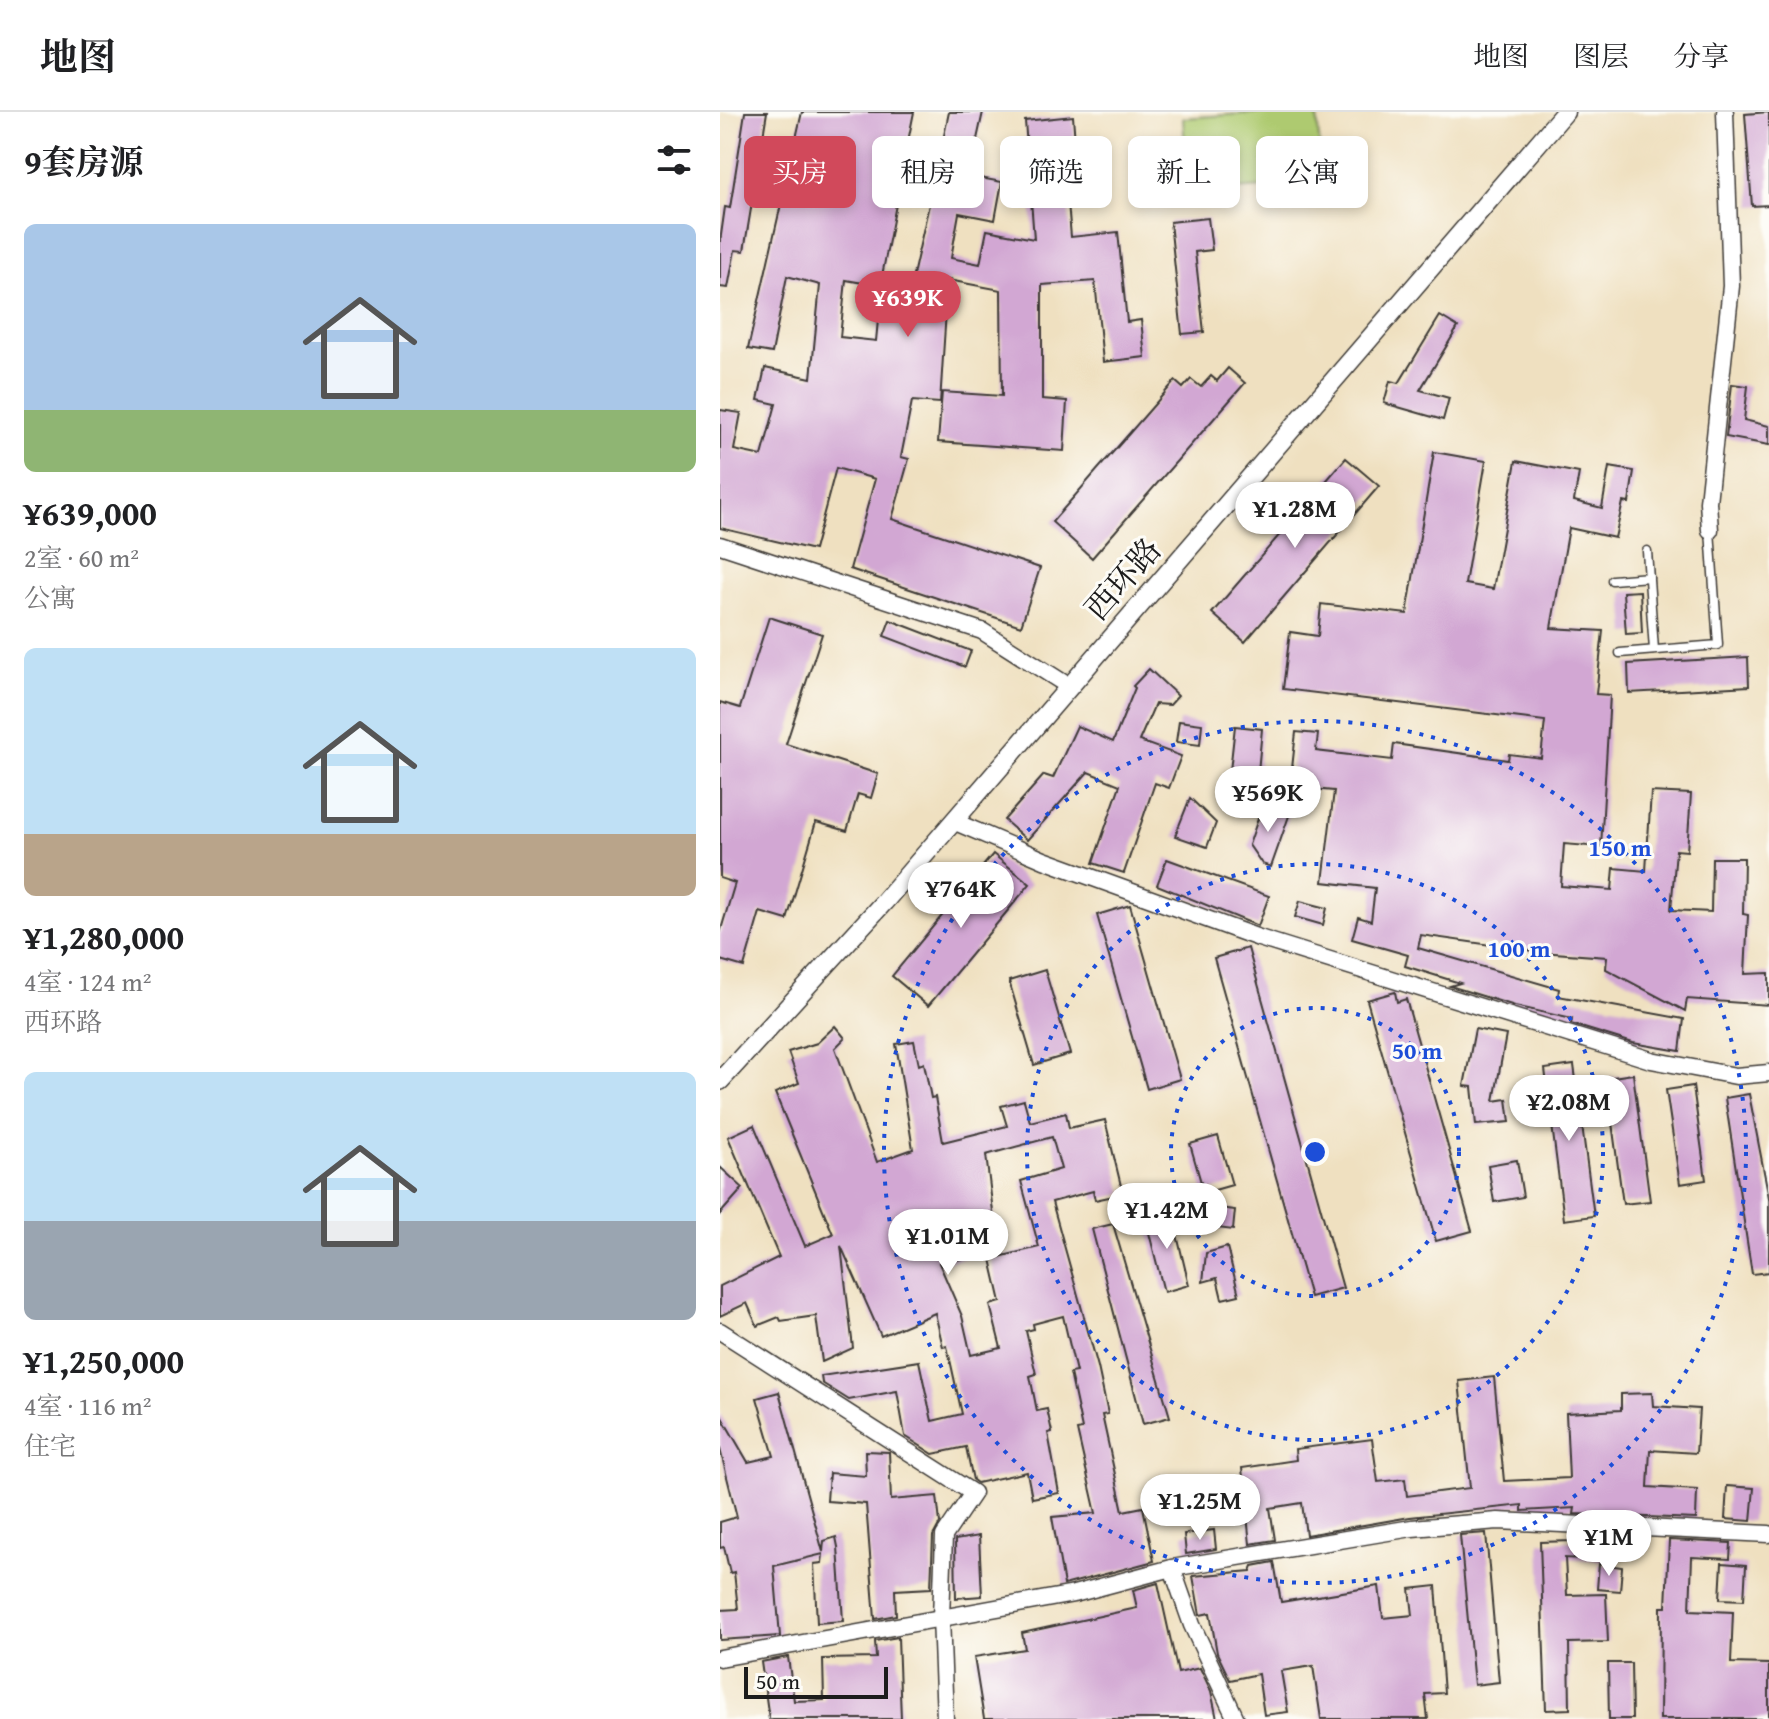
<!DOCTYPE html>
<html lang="zh">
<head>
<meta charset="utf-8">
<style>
	:root { --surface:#fff; --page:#f2f2f2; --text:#202124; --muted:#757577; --line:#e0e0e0; --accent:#d1495b }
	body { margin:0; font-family:"Gentium Book Plus","Noto Serif SC",serif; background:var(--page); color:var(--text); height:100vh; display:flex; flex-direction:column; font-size:30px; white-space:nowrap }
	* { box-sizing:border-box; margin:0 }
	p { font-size:26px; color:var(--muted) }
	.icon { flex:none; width:44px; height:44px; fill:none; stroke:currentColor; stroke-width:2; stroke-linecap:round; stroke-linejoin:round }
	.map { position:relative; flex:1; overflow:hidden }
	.drawer { display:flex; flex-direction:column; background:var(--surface); width:720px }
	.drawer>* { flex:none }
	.guide { position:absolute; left:24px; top:24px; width:760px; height:72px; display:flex; gap:16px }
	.scale { position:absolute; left:24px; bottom:20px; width:144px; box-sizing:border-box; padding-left:8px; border:4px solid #1c1c1c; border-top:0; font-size:22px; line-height:28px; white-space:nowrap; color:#1c1c1c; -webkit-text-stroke:6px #fdfcf7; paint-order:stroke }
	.price { position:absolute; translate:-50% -68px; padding:0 18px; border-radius:28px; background:#fff; color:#222; font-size:26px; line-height:52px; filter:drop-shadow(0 2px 4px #0008) }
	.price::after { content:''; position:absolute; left:50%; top:48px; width:24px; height:18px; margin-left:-12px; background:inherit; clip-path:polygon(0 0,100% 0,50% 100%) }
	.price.selected { background:var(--accent); color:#fff }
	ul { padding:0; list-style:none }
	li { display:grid; align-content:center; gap:16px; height:424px; padding:0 24px }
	li span { display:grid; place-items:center; height:248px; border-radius:12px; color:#555 }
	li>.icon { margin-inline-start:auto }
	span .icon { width:144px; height:144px; fill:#fffc; stroke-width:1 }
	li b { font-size:34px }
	h2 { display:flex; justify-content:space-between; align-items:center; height:96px; padding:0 24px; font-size:34px }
	.pill { padding:0 28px; border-radius:12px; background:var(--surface); box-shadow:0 4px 12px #0003; font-size:28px; line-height:72px }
	.pill.selected { background:var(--accent); color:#fff }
	header { display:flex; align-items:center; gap:48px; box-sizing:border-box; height:112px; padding:0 40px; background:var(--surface); border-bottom:2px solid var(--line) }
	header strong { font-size:38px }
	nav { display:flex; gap:44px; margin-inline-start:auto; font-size:28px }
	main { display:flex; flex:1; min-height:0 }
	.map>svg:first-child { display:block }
	.green { fill:#aeca70; stroke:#657346; stroke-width:2 }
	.building { fill:#d2a7d3; fill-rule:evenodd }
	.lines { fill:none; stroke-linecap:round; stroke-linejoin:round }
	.service-casing { stroke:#3c3935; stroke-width:11 }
	.minor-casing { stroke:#3c3935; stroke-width:19 }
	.tertiary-casing { stroke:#3c3935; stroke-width:21 }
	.service { stroke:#fff; stroke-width:8 }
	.minor { stroke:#fff; stroke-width:16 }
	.tertiary { stroke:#fff; stroke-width:18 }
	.ring { fill:none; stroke:#1d4ed8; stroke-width:4; stroke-dasharray:4 8 }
	.labels { text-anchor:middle; stroke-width:6; stroke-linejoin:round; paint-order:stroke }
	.street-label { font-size:32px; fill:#1c1c1c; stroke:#fdfcf7 }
	.centre { fill:#1d4ed8; stroke:#fdfcf7; stroke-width:4 }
	.ring-label { font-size:24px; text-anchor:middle; font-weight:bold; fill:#1d4ed8; stroke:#fdfcf7; stroke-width:6; stroke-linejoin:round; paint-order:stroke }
</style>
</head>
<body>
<header>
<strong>地图</strong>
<nav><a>地图</a><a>图层</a><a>分享</a></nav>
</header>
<main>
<section class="drawer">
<h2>9套房源<svg class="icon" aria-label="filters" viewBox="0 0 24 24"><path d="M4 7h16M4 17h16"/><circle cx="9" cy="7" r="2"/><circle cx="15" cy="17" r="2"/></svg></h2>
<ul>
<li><span style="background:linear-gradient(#a9c7e8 75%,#8fb573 0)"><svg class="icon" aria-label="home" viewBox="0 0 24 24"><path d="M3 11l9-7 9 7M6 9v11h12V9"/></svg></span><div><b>¥639,000</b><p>2室 · 60 m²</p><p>公寓</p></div></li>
<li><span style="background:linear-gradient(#bfe0f5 75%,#b9a48a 0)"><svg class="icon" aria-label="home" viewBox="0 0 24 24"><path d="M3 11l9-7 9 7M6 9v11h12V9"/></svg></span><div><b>¥1,280,000</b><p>4室 · 124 m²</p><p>西环路</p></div></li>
<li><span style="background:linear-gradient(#bfe0f5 60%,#9aa5b1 0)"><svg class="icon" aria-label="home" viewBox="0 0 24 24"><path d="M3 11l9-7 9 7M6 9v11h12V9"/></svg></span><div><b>¥1,250,000</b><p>4室 · 116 m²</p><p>住宅</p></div></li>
</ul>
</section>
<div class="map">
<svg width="1049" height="1607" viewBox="0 0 1049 1607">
	<rect width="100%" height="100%" fill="#fdfcf7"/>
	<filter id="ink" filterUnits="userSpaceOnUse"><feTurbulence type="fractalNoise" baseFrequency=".0125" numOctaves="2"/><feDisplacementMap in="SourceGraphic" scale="16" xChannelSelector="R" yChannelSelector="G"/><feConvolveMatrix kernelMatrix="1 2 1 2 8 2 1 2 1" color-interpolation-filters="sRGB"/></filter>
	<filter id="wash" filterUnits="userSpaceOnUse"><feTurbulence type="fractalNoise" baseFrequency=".006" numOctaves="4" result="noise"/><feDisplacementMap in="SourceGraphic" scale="32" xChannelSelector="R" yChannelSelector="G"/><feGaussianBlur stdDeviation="1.8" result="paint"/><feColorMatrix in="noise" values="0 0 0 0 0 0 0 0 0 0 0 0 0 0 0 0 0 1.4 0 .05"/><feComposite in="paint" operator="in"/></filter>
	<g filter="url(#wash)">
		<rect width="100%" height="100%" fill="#efe0c0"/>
		<path class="green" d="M550,0H597L602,71L468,80L463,6Z"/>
		<g id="blocks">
			<g class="building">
				<path d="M25,0H47L24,139L15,138L8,176L0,175V130L5,95L10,96Z"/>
				<path d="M82,0H194L185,44L218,52L229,0H263L249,64L282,70L275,108L239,101L231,146L260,152L267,118L314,127L305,9L353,4L356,43L344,44L351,125L398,120L407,210L421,208L425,245L383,250L375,169L322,173V287L347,289L344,339L218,330L222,280L282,284L281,178L228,168L220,291L192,289L181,345L189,347L172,407L320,456L301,514L130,457L155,367L116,356L94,438L0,416V298L21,301L14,338L42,344L56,292L38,288L45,256L91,266L100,173L67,164L52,241L28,237ZM181,67L213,75L187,190L160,187L156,229L120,225L126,168L160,174Z"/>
				<path d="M1049,0V93L1032,94L1025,2Z"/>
				<path d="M488,106L492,138L475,140L484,220L462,222L450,110Z"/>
				<path d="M720,204L738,215L700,278L729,286L723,308L664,291L670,269L679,271Z"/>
				<path d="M508,256L525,271L372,446L332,410L455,269L463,276L471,267L481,275L491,264L497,269Z"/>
				<path d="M1012,272L1028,274L1024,308L1049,314V333L1006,325Z"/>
				<path d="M714,340L766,349L745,472L773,477L796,349L859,361L854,389L882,396L889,355L914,359L909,391L903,390L895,426L849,416L831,516L883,519L876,582L890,583L881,735L844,732L841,774L892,778L894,756L926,759L931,680L971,682L967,739L956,738L951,798L991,800L992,746H1024L1023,802L1028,803L1025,862L1049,861V893L967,887L965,899L886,857L887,845L821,840L701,823L698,836L839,877L838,884L964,907L960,939L913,931L851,912L852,907L795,894L730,874L740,871L685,854L688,843L632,827L638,805L651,809L655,776L603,770L614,679L570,675L576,620L598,622L596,639L672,648L674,632L788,648L789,642L821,646L825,609L563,577L570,520L598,524L601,492L687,502Z"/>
				<path d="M626,346L659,374L525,530L492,501Z"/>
				<path d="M920,479L922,521L906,522L903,480Z"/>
				<path d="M49,505L102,522L66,632L158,662L151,686L138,682L127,719L96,710L67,808L40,800L24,855L0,848V821L15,771L0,766V590L20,596Z"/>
				<path d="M170,508L251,539L245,555L164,524Z"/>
				<path d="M1028,545L1029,574L909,581L908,552Z"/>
				<path d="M429,557L458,584L450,593L435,592L419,629L461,644L449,676L435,671L404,761L373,751L400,673L368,660L307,728L284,708L324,663L333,666L357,614L393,630L415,576L413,574Z"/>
				<path d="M459,609L482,612L480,633L456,630Z"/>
				<path d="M515,614L542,617L537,671L509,668Z"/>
				<path d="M470,686L496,711L487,735L455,724Z"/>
				<path d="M543,692L570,701L551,755L542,752L529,733Z"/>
				<path d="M273,742L310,772L208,894L172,864Z"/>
				<path d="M447,747L549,784L538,814L437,773Z"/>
				<path d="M580,789L607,796L603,813L575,805Z"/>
				<path d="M410,793L460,967L427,977L377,803Z"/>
				<path d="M528,836L623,1176L590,1185L494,846Z"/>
				<path d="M325,858L350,942L314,953L289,869Z"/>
				<path d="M675,880L677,890L686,887L752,1119L716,1129L647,888Z"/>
				<path d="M115,914L125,926L115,936L157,1050L193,1037L176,932L194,929L199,953L204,951L211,986L215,985L223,1030L287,1014L281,994L304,988L310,1010L346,1001L349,1016L385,1008L403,1082L375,1088L373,1079L332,1090L378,1255L388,1302L382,1303L403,1399L423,1395L434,1449L344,1473L332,1405L376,1401L357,1318L362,1317L350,1261L356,1260L343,1204L313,1212L314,1217L306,1219L316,1262L310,1264L317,1299L327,1297L332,1320L328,1321L339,1381L312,1386L307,1360L257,1371L253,1368L246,1335L213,1342L185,1324L177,1279L129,1288L102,1271L101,1264L199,1249L212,1309L242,1302L227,1234L223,1235L215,1201L161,1224L121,1134L133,1236L102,1250L96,1204L61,1209L59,1205L37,1214L27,1191L0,1204V1174L59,1145L8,1025L34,1013L85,1134L113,1122L55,981L79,971L68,940L97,931ZM332,1025L341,1057L301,1069L319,1135L271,1147L281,1190L270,1193L281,1236L251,1243L242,1204L219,1151L278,1140L266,1043Z"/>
				<path d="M755,917L786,923L774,989L787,987L790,1010L756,1013L752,975L744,974Z"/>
				<path d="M854,953L874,1104L844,1108L825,957Z"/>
				<path d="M913,962L930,1089L903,1092L886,966Z"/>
				<path d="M973,974L986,1068L960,1072L946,978Z"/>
				<path d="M1029,982L1049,1086V1160L1032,1162L1005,986Z"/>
				<path d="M498,1024L512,1073L484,1081L470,1032Z"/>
				<path d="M797,1048L803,1085L774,1090L768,1053Z"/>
				<path d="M0,1055L23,1076L0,1102Z"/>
				<path d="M491,1095L515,1098L513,1118L489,1115Z"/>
				<path d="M451,1098L469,1173L444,1180L425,1105Z"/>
				<path d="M393,1112L450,1305L423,1312L372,1117Z"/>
				<path d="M507,1135L519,1183L502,1187L497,1166L483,1170L486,1141Z"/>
				<path d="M774,1265L784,1369L849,1366L846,1301L901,1298V1282L932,1281L933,1294L979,1297L976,1341L930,1338L928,1375L977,1378L976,1407L854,1402L855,1396L802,1399V1393L690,1405L586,1423L582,1391L550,1396L555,1428L530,1432L522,1356L576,1348L575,1337L652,1327L658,1370L685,1367L687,1384L750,1376L739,1269Z"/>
				<path d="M59,1280L103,1440L104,1429L116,1425L118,1435L123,1509L97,1511L94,1452L102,1451L103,1442L54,1454L60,1524L0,1528V1498L18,1497L14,1460L10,1461L4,1435L0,1436V1410L17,1405L0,1337V1302L28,1350L54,1344L37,1286Z"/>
				<path d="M145,1339L169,1340L171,1388L217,1384L220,1411L213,1424L211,1476L175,1478L176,1503L155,1507L146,1392L107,1389L109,1361L146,1364Z"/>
				<path d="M1007,1374L1034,1376L1031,1409L1005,1407Z"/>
				<path d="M494,1418L496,1437L466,1442L464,1422Z"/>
				<path d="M766,1421L779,1570L754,1573L740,1423Z"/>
				<path d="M259,1424L262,1484L236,1486L235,1428Z"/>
				<path d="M852,1424L894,1426L893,1449L845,1446L847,1483L886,1482L888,1530L849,1531L850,1597L826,1598L820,1430L852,1429Z"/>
				<path d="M949,1428L1011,1431L1010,1447L972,1445L970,1498L1013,1500L1011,1551L1049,1552V1607H940L941,1495H946Z"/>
				<path d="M554,1450L561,1490L659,1474L663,1506L693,1503L690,1477L716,1474L724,1581L705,1582L708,1607H601L593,1554L561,1559L568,1600L544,1603L538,1562L510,1568L497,1541L490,1501L480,1503L473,1464L531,1459L533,1454Z"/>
				<path d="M1002,1451L1026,1453L1024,1488L1000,1487Z"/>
				<path d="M879,1452L902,1455L900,1479L877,1477Z"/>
				<path d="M438,1471L458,1561L480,1556L491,1579L497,1607H264L254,1545L305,1537L302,1521L417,1496L413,1478Z"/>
				<path d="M178,1525L181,1607H49L41,1550L68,1545L74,1589L104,1588L103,1547L156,1546L155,1529Z"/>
				<path d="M888,1551H911L912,1607H889Z"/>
			</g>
		</g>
	</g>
	<g filter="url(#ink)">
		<use href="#blocks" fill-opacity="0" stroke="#3c3935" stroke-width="2"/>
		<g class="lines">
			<defs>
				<g id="service">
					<path d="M927,439L934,538"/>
					<path d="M892,468L929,465"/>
					<path d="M900,541L998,533L990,418"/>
				</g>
				<g id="minor">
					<path d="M990,418L988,390L1011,174L1005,0"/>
					<path d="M0,433L262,519L350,575"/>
					<path d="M233,709L324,748L539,826L931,948L1016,964L1049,961"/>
					<path d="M0,1219L253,1381L224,1424L221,1505L225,1607"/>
					<path d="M452,1456L472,1513L516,1607"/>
					<path d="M0,1546L354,1482L452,1456L692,1416L778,1409L1049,1422"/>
				</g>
				<path id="tertiary" d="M0,969L164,790L845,0"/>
			</defs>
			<use href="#service" class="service-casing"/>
			<use href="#minor" class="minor-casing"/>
			<use href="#tertiary" class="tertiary-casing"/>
			<use href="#service" class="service"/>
			<use href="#minor" class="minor"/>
			<use href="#tertiary" class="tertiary"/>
		</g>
	</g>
	<g class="ring">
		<circle cx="595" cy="1040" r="144"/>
		<circle cx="595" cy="1040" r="288"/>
		<circle cx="595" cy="1040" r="431"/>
	</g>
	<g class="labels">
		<g class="street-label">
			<text transform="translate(403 467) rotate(-49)" y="11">西环路</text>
		</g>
	</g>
	<circle cx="595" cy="1040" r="12" class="centre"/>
	<g class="ring-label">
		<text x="900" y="744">150 m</text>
		<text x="799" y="845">100 m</text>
		<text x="697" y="947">50 m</text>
	</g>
</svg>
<div class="scale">50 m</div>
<b class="price selected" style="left:188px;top:227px">¥639K</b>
<b class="price" style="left:575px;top:438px">¥1.28M</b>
<b class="price" style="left:548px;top:722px">¥569K</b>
<b class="price" style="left:241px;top:818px">¥764K</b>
<b class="price" style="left:849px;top:1031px">¥2.08M</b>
<b class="price" style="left:447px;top:1139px">¥1.42M</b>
<b class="price" style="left:228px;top:1165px">¥1.01M</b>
<b class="price" style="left:480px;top:1430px">¥1.25M</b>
<b class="price" style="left:889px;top:1466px">¥1M</b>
<div class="guide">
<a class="pill selected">买房</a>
<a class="pill">租房</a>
<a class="pill">筛选</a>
<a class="pill">新上</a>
<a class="pill">公寓</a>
</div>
</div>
</main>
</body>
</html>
